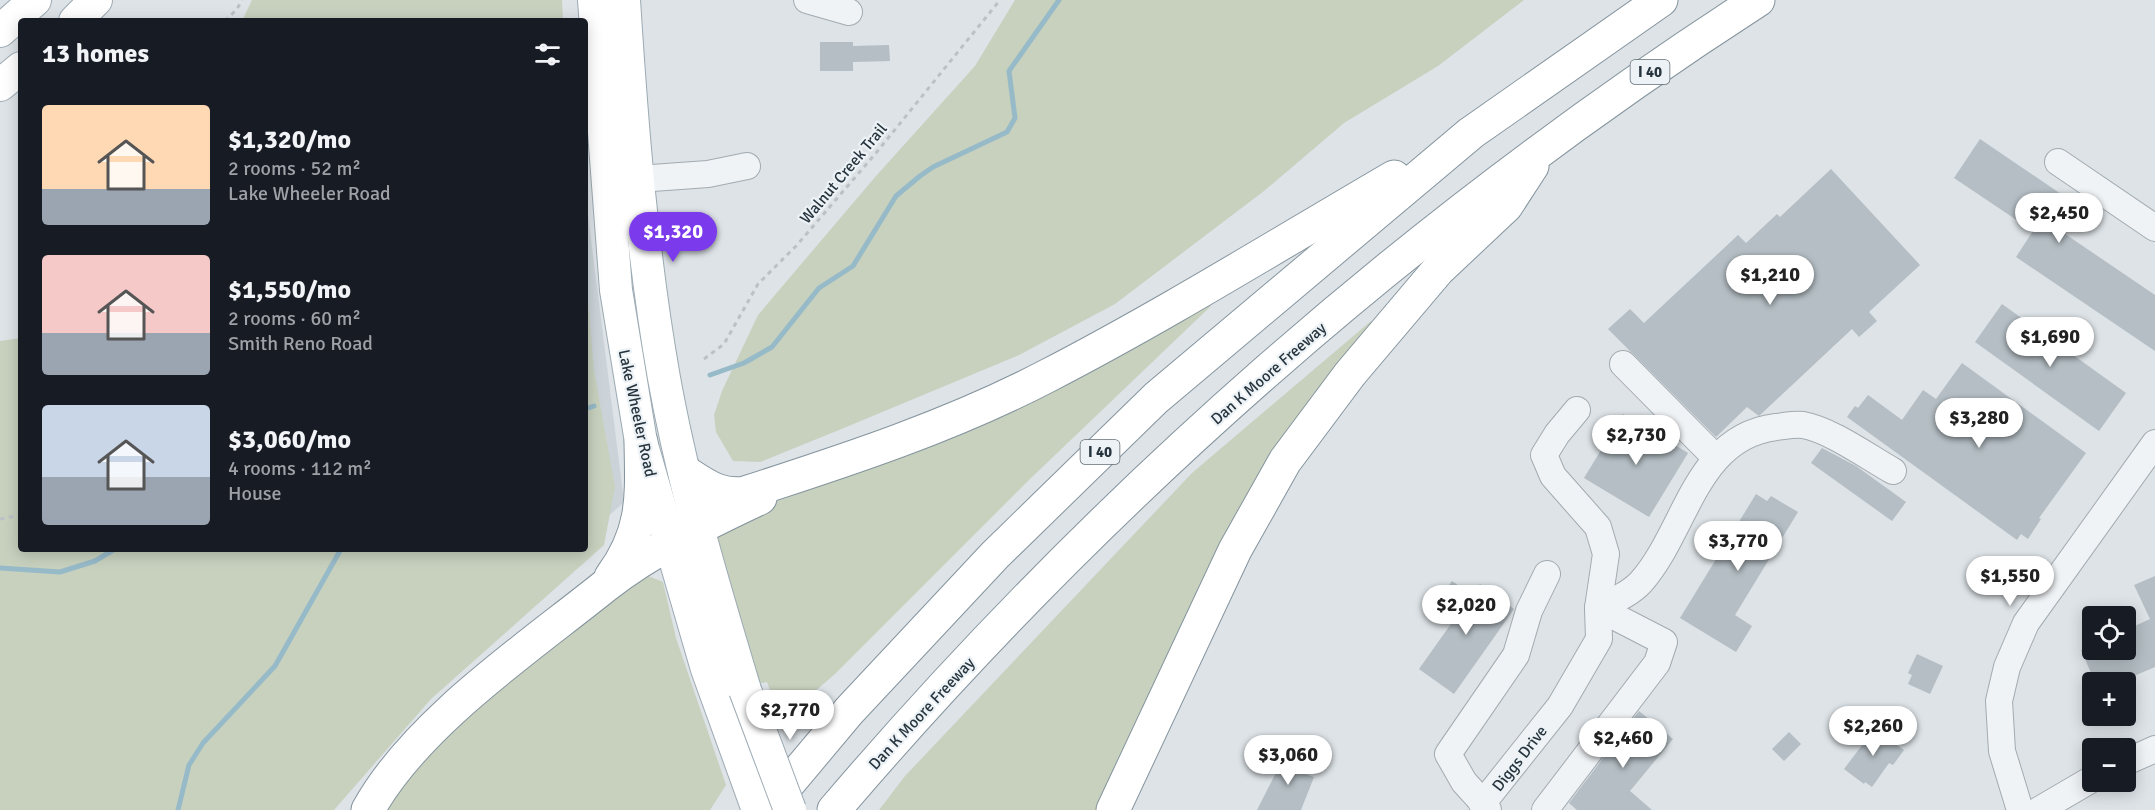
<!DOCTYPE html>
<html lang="en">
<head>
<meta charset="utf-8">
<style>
	:root { --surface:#171b24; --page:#242831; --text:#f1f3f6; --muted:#9ea1a6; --accent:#7c3aed }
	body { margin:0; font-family:Signika,sans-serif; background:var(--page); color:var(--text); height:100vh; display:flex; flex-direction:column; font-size:22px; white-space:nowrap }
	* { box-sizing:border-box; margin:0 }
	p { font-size:20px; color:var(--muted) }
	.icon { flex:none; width:33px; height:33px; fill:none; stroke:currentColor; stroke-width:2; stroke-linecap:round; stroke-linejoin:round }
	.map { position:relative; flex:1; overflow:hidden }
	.side { position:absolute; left:18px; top:18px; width:570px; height:534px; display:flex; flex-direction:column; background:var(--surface); border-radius:6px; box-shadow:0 3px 15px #0003 }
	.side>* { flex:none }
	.controls { position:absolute; left:2082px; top:606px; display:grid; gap:12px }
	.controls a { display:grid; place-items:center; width:54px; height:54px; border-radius:6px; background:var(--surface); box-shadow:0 3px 15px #0003; font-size:30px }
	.price { position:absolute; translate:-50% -51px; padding:0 14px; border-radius:21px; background:#fff; color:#222; font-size:20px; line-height:39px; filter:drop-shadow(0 2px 3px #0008) }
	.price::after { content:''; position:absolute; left:50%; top:36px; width:18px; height:14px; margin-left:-9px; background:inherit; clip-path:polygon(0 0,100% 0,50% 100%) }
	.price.on { background:var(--accent); color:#fff }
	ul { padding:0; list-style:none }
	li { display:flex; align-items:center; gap:18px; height:150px; padding:0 24px }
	li span { display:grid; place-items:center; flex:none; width:168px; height:120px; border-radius:6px; color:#555 }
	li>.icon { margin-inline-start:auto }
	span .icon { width:72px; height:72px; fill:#fffc; stroke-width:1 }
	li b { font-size:26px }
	h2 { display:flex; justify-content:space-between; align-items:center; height:72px; padding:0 24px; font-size:26px }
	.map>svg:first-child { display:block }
	.built { fill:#cbd3d9 }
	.green { fill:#c7d1be }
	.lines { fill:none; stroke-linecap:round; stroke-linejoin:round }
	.stream { stroke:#97bac9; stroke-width:5 }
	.building { fill:#b4bec4 }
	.minor-casing { stroke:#a2abb1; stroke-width:28 }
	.major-casing { stroke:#9caab3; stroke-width:34 }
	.highway-casing { stroke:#84949e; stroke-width:35 }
	.path { stroke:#bbc1c6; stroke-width:3; stroke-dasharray:4.5 4.5; stroke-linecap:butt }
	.minor { stroke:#f0f3f6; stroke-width:26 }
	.major { stroke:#fff; stroke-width:32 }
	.highway { stroke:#fff; stroke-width:33 }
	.major-bridge-casing { stroke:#9caab3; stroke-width:34; stroke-linecap:butt }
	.major-bridge { stroke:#fff; stroke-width:32 }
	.labels { text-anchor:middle; stroke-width:4.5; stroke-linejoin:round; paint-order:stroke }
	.shield { fill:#ecf2f5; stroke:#616d75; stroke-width:1.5 }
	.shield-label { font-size:15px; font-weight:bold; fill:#26343e }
	.street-label { font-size:16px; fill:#26343e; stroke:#ecf2f5 }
</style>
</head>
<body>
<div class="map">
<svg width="2155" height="810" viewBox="0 0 2155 810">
	<rect width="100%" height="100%" fill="#dde3e7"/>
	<path class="built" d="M585,191L624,502L585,537Z"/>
	<g class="green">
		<path d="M252,0H562L563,21H242Z"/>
		<path d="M1015,0H1524L1438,66L1344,123L1264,191L1115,304L1019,355L839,430L760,462L733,461L716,432L714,415L722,391L758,315L876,176L975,66Z"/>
		<path d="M585,266L594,370L615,487L604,545L431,699L334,810H0V341L21,338V549H585Z"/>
		<path d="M1208,302L1211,306L1030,479L836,673L781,721L767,682L756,684L714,540L715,531L756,509L892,460Z"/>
		<path d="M1371,321L1376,326L1102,810H879L905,776L1192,473Z"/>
		<path d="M641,573L663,582L676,638L726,785L710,810H387L398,788L460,717Z"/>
	</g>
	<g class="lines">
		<g class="stream">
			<path d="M710,375L744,363L772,347L819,288L853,266L896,196L920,176L933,167L1007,132L1015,118L1009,71L1059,0"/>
			<path d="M585,409L594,406"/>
			<path d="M0,568L60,572L95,561L115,549"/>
			<path d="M178,810L189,765L203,743L275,666L341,549"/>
		</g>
	</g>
	<g class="building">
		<path d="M820,42H853V46L889,45L890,61L853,62V71H820Z"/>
		<path d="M1980,139L2061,194L2043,219L2155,295V351L2016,257L2033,231L1954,178Z"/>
		<path d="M1831,169L1920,265L1869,312L1877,321L1859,337L1852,329L1759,416L1747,407L1716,437L1608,329L1630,309L1644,323L1738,235L1746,243L1777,214L1780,217Z"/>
		<path d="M2002,304L2126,393L2099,431L1975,342Z"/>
		<path d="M1962,363L2086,453L2039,518L2041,519L2028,539L2021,534L2017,540L1847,417L1855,406L1858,408L1868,395L1902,420L1923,390L1936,399Z"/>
		<path d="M1623,414L1688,453L1649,517L1584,478Z"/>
		<path d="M1822,448L1856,466L1906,502L1892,521L1811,463Z"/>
		<path d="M1756,494L1767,501L1771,496L1798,512L1735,615L1752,626L1736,652L1680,618Z"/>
		<path d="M2155,576V667L2120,682H2095L2081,650H2126V630L2150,619L2134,585Z"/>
		<path d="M1452,581L1472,595L1480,584L1514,609L1454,694L1419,669L1463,607L1443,594Z"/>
		<path d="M1917,654L1943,666L1930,694L1908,684L1912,675L1908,673Z"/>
		<path d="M1639,711L1673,739L1630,791L1652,810H1577L1569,803Z"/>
		<path d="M1871,726L1904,750L1893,765L1889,763L1872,787L1865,782L1864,784L1844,769L1863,744L1860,741Z"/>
		<path d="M1789,732L1801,744L1784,761L1772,749Z"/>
		<path d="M1289,747L1303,753L1296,771L1314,777L1301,810H1257Z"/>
	</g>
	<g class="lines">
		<defs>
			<g id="minor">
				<path d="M807,0L849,12"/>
				<path d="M2058,162L2155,228"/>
				<path d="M638,179L708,174L747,166"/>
				<path d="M1623,364L1716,458"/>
				<path d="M1598,608C1613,601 1630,594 1641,582C1687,530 1695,437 1776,427C1785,426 1795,424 1803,425C1831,430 1868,457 1893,471"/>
				<path d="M2126,762L2155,749"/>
				<path d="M1483,803L1464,782L1448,754L1516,655L1529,611L1547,574"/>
				<path d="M1488,810L1482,804L1560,706L1599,639L1598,608L1606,554L1598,527L1553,476L1544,455L1557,434L1577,410"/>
				<path d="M1545,810L1657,663L1664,642L1598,608"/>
				<path d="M2020,810L2002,751L1999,701L2007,667L2026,623L2155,443"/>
				<path d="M2039,810L2092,779"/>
			</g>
			<g id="major">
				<path d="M594,0L616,290L641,442L707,669L758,810"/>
				<path d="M624,0C632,126 642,254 664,378C683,484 714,587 745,690"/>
				<path d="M75,21L96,0"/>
				<path d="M0,31L35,0"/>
				<path d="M0,85L21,68"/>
			</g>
			<g id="highway">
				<path d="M685,472C705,485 720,497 745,493C847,460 951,426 1047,376C1165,315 1279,244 1394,177"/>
				<path d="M611,577C645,531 642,496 641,442"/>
				<path d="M368,810C416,723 528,648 605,586C651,550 707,523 760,498"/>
				<path d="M766,810L849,711L995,555L1156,398L1471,133L1661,0"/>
				<path d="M834,810C1100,498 1414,222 1758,0"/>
				<path d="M1113,810L1235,550L1285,461L1350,374L1438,270L1506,206L1532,166"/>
			</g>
		</defs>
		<use href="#minor" class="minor-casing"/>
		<use href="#major" class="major-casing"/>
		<use href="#highway" class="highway-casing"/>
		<g class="path">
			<path d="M225,21L237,9L242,0"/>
			<path d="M704,359L724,344L758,284L797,245L876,153L1000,0"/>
			<path d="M0,519L21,515"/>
		</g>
		<use href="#minor" class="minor"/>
		<use href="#major" class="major"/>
		<use href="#highway" class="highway"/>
		<defs>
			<path id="major-bridge" d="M745,690L790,810"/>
		</defs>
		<use href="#major-bridge" class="major-bridge-casing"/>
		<use href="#major-bridge" class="major-bridge"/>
	</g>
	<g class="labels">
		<g class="shield">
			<rect x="1630.5" y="60" width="39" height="24" rx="4.5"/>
			<rect x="1080.5" y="440" width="39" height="24" rx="4.5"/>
		</g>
		<g class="shield-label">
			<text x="1650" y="77">I 40</text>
			<text x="1100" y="457">I 40</text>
		</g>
		<g class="street-label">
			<text transform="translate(843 173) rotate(-50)" y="6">Walnut Creek Trail</text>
			<text transform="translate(1268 373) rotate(-41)" y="6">Dan K Moore Freeway</text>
			<text transform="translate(638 413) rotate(78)" y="6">Lake Wheeler Road</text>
			<text transform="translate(921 713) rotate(-47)" y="6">Dan K Moore Freeway</text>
			<text transform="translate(1519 758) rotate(-52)" y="6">Diggs Drive</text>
		</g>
	</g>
</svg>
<div class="controls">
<a><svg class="icon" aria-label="locate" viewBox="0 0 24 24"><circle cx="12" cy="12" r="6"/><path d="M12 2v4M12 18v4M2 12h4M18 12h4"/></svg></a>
<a>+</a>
<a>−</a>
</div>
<b class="price" style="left:2059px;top:244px">$2,450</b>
<b class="price on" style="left:673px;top:263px">$1,320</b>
<b class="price" style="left:1770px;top:306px">$1,210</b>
<b class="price" style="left:2050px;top:368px">$1,690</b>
<b class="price" style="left:1979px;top:449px">$3,280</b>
<b class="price" style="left:1636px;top:466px">$2,730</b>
<b class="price" style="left:1738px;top:572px">$3,770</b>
<b class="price" style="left:2010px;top:607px">$1,550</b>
<b class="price" style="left:1466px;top:636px">$2,020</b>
<b class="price" style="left:790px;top:741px">$2,770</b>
<b class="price" style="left:1873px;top:757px">$2,260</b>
<b class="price" style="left:1623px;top:769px">$2,460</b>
<b class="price" style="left:1288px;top:786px">$3,060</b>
<section class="side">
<h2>13 homes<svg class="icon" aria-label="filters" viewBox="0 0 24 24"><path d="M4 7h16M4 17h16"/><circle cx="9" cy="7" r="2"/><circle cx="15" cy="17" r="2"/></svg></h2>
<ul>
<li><span style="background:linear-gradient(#ffd9b3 70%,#9aa5b1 0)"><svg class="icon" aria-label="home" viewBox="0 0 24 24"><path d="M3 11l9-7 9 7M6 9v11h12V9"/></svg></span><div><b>$1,320/mo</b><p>2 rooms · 52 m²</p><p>Lake Wheeler Road</p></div></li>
<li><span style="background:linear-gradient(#f6c9c9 65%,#9aa5b1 0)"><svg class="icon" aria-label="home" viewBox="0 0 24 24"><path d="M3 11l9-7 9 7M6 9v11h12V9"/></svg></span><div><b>$1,550/mo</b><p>2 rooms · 60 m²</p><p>Smith Reno Road</p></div></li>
<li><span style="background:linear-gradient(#c9d6e8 60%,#9aa5b1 0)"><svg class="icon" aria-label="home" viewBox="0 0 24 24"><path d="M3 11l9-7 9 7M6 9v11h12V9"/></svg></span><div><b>$3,060/mo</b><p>4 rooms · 112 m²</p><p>House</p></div></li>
</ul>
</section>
</div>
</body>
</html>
